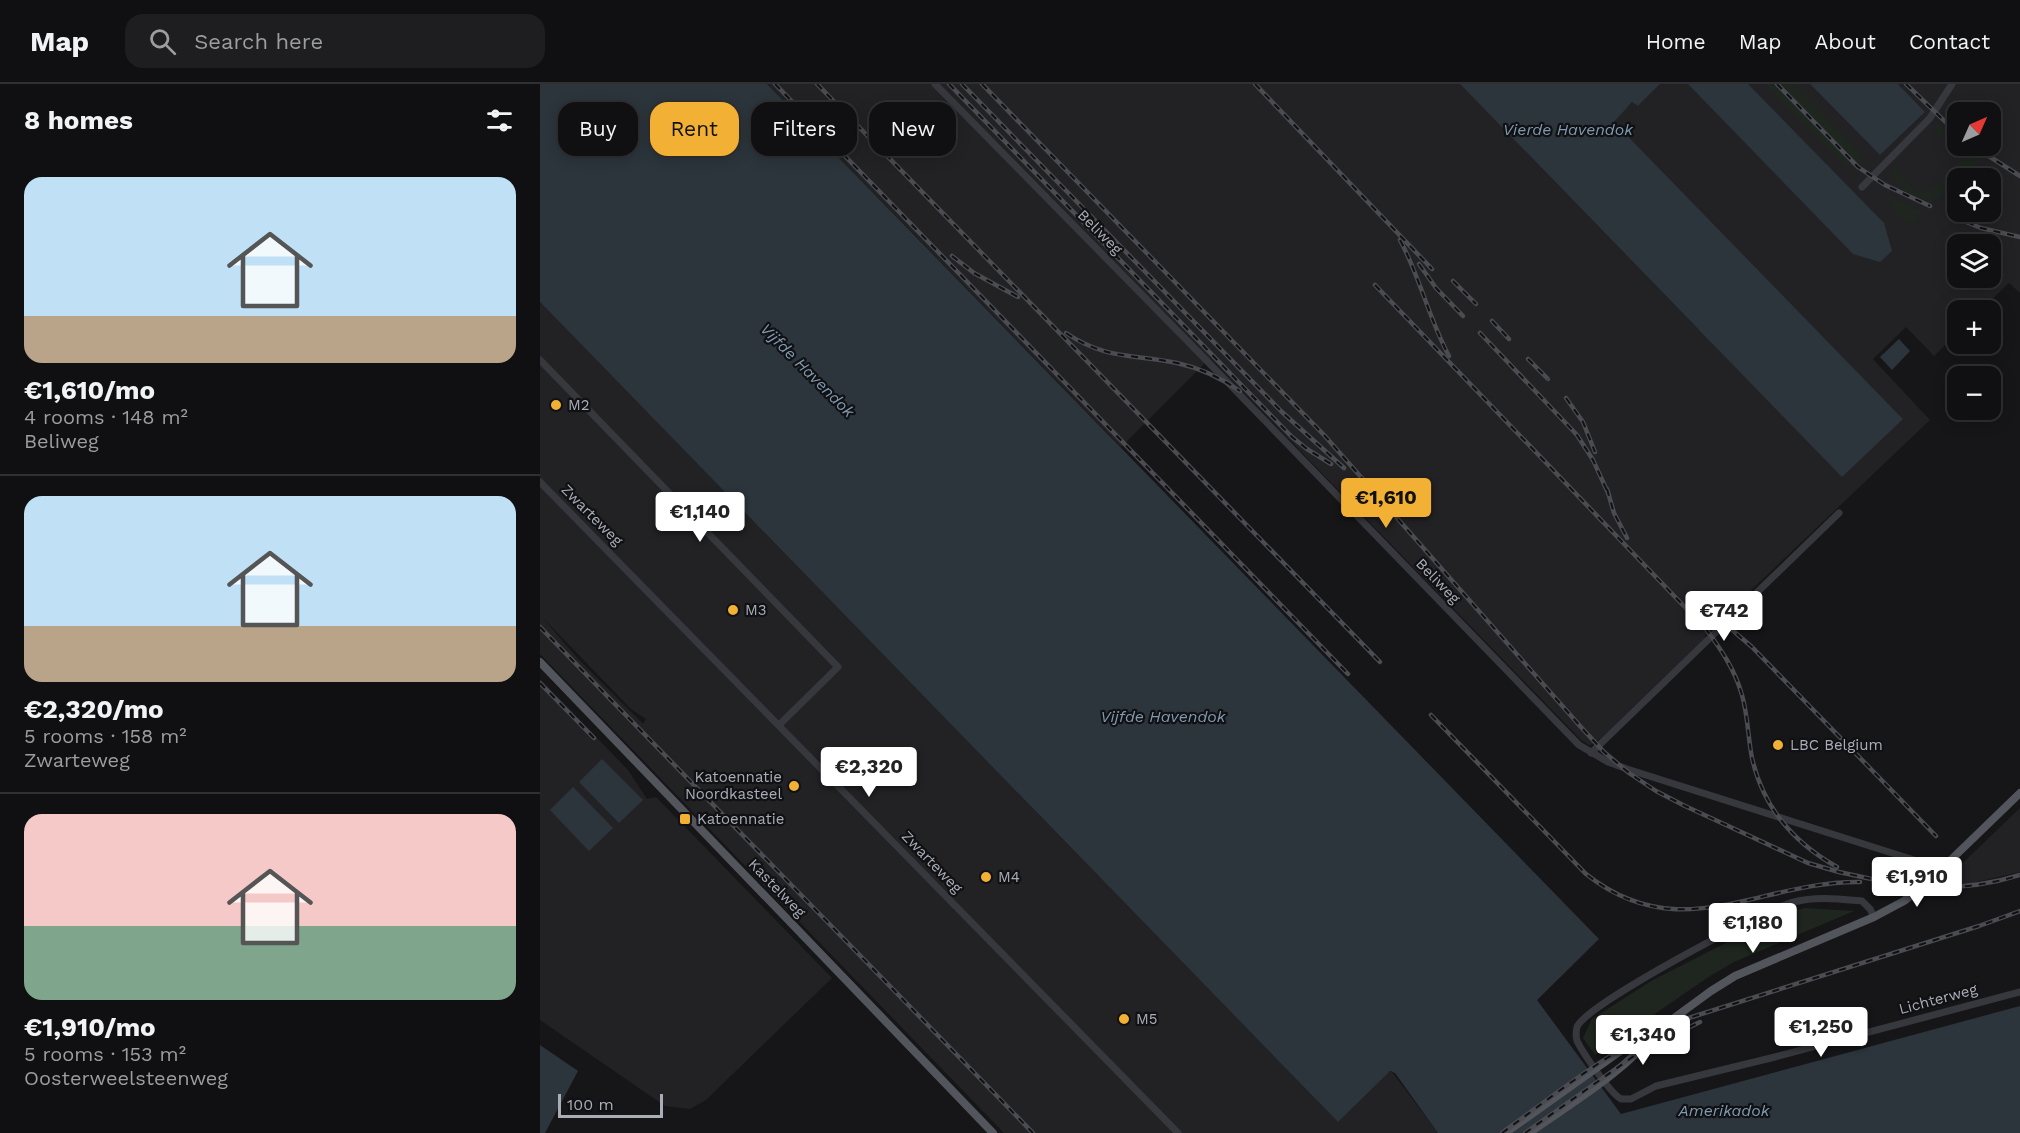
<!DOCTYPE html>
<html lang="en">
<head>
<meta charset="utf-8">
<style>
	:root { --surface:#101012; --page:#1e1e20; --text:#f1f3f6; --muted:#9c9d9f; --line:#303032; --accent:#f2b134 }
	body { margin:0; font-family:"Work Sans",sans-serif; background:var(--page); color:var(--text); height:100vh; display:flex; flex-direction:column; font-size:22px; white-space:nowrap }
	* { box-sizing:border-box; margin:0 }
	p { font-size:20px; color:var(--muted) }
	.icon { flex:none; width:33px; height:33px; fill:none; stroke:currentColor; stroke-width:2; stroke-linecap:round; stroke-linejoin:round }
	.map { position:relative; flex:1; overflow:hidden }
	.side { display:flex; flex-direction:column; background:var(--surface); width:540px }
	.side>* { flex:none }
	.guide { position:absolute; left:18px; top:18px; width:570px; height:54px; display:flex; gap:12px }
	.needle { width:39px; rotate:45deg }
	.controls { position:absolute; left:1407px; top:18px; display:grid; gap:12px }
	.controls a { display:grid; place-items:center; width:54px; height:54px; border-radius:12px; background:var(--surface); box-shadow:0 3px 15px #0003,0 0 0 2px var(--line); font-size:30px }
	.scale { position:absolute; left:18px; bottom:15px; width:105px; box-sizing:border-box; padding-left:6px; border:3px solid #a8adb8; border-top:0; font-size:16px; line-height:21px; white-space:nowrap; color:#a8adb8; -webkit-text-stroke:4px #111113; paint-order:stroke }
	.price { position:absolute; translate:-50% -51px; padding:0 14px; border-radius:6px; background:#fff; color:#222; font-size:20px; line-height:39px; filter:drop-shadow(0 2px 3px #0008) }
	.price::after { content:''; position:absolute; left:50%; top:36px; width:18px; height:14px; margin-left:-9px; background:inherit; clip-path:polygon(0 0,100% 0,50% 100%) }
	.price.current { background:var(--accent); color:#111 }
	ul { padding:0; list-style:none }
	li { display:grid; align-content:center; gap:12px; height:318px; padding:0 24px }
	li+li { border-top:2px solid var(--line) }
	li span { display:grid; place-items:center; height:186px; border-radius:18px; color:#555 }
	li>.icon { margin-inline-start:auto }
	span .icon { width:108px; height:108px; fill:#fffc; stroke-width:1 }
	li b { font-size:26px }
	h2 { display:flex; justify-content:space-between; align-items:center; height:72px; padding:0 24px; font-size:26px }
	.chip { padding:0 21px; border-radius:18px; background:var(--surface); box-shadow:0 3px 15px #0003,0 0 0 2px var(--line); font-size:21px; line-height:54px }
	.chip.current { background:var(--accent); color:#111 }
	header { display:flex; align-items:center; gap:36px; box-sizing:border-box; height:84px; padding:0 30px; background:var(--surface); border-bottom:2px solid var(--line) }
	header strong { font-size:28px }
	nav { display:flex; gap:33px; margin-inline-start:auto; font-size:21px }
	.search { width:420px; height:54px; background:var(--page); display:flex; align-items:center; gap:15px; box-sizing:border-box; padding:0 21px; border-radius:18px; color:var(--muted); font-size:22px }
	main { display:flex; flex:1; min-height:0 }
	.map>svg:first-child { display:block }
	.built { fill:#222225; fill-rule:evenodd }
	.green { fill:#1e261f }
	.water { fill:#2c353c }
	.lines { fill:none; stroke-linecap:round; stroke-linejoin:round }
	.minor { stroke:#37383d; stroke-width:7 }
	.major { stroke:#53555c; stroke-width:8 }
	.rail-casing { stroke:#4a4c52; stroke-width:4.5 }
	.rail { stroke:#111113; stroke-width:2; stroke-dasharray:7; stroke-linecap:butt }
	.poi-dot { fill:#f2b134; stroke:#111113; stroke-width:2 }
	.labels { text-anchor:middle; stroke-width:4.5; stroke-linejoin:round; paint-order:stroke }
	.street-label { font-size:15px; fill:#a8adb8; stroke:#111113 }
	.poi-label { font-size:15px; fill:#a8adb8; stroke:#111113; text-anchor:start }
	.water-label { font-size:16px; font-style:italic; fill:#7f9bb3; stroke:#111113 }
</style>
</head>
<body>
<header>
<strong>Map</strong>
<div class="search"><svg class="icon" aria-label="search" viewBox="0 0 24 24"><circle cx="10" cy="10" r="6"/><path d="M15 15l6 6"/></svg>Search here</div>
<nav><a>Home</a><a>Map</a><a>About</a><a>Contact</a></nav>
</header>
<main>
<section class="side">
<h2>8 homes<svg class="icon" aria-label="filters" viewBox="0 0 24 24"><path d="M4 7h16M4 17h16"/><circle cx="9" cy="7" r="2"/><circle cx="15" cy="17" r="2"/></svg></h2>
<ul>
<li><span style="background:linear-gradient(#bfe0f5 75%,#b9a48a 0)"><svg class="icon" aria-label="home" viewBox="0 0 24 24"><path d="M3 11l9-7 9 7M6 9v11h12V9"/></svg></span><div><b>€1,610/mo</b><p>4 rooms · 148 m²</p><p>Beliweg</p></div></li>
<li><span style="background:linear-gradient(#bfe0f5 70%,#b9a48a 0)"><svg class="icon" aria-label="home" viewBox="0 0 24 24"><path d="M3 11l9-7 9 7M6 9v11h12V9"/></svg></span><div><b>€2,320/mo</b><p>5 rooms · 158 m²</p><p>Zwarteweg</p></div></li>
<li><span style="background:linear-gradient(#f6c9c9 60%,#7fa58c 0)"><svg class="icon" aria-label="home" viewBox="0 0 24 24"><path d="M3 11l9-7 9 7M6 9v11h12V9"/></svg></span><div><b>€1,910/mo</b><p>5 rooms · 153 m²</p><p>Oosterweelsteenweg</p></div></li>
</ul>
</section>
<div class="map">
<svg width="1480" height="1049" viewBox="0 0 1480 1049">
	<rect width="100%" height="100%" fill="#161618"/>
	<g class="built">
		<path d="M227,0H920L1155,242L1362,334L1073,37L1092,18L1098,22L1120,0H1270L1340,71L1385,28L1358,0H1480V209L1469,199L1441,226H1418L1417,249L1394,272L1366,243L1333,275L1390,336L1185,531L1181,533L1178,532L1170,524L1164,530L1167,544L1165,554L1061,654L1054,660L1049,661L1041,656L670,274L581,363ZM1418,28H1450V62H1418ZM1418,94H1450V128H1418ZM1418,160H1450V194H1418Z"/>
		<path d="M0,218L797,1037L848,988H852L898,1049H464L0,570ZM2,533L91,625L106,635L103,640L39,576Z"/>
		<path d="M0,595L88,686L107,715L116,713L292,894L166,1016L150,1025L125,1022L0,936Z"/>
		<path d="M1480,724V788L1432,799L1400,801Z"/>
	</g>
	<g class="green">
		<path d="M1229,0H1255L1267,14L1319,68L1321,71L1320,79L1313,84L1306,82L1227,2Z"/>
		<path d="M1398,40L1417,56L1418,62H1425L1442,74L1391,119C1375,111 1344,104 1355,81L1359,80L1361,82L1357,88L1379,110L1383,105L1387,109L1422,75L1417,70L1421,65L1403,48L1400,51L1394,46V43Z"/>
		<path d="M1355,115L1382,127L1377,139L1373,138L1369,141L1351,123L1350,119Z"/>
		<path d="M1265,824L1314,827L1194,878L1170,892L1055,971L1043,954L1052,935L1111,897L1243,830Z"/>
	</g>
	<g class="water">
		<path d="M0,0H227L1059,855L997,916L1081,1030L1480,922V1049H898L855,989L850,987L798,1038L0,218Z"/>
		<path d="M920,0H1120L1098,22L1092,18L1074,38L1363,335L1302,393Z"/>
		<path d="M1148,0H1208L1344,139L1352,167L1340,178L1313,170Z"/>
		<path d="M1270,0H1358L1385,28L1340,71Z"/>
		<path d="M1359,255L1370,267L1352,286L1340,273Z"/>
		<path d="M62,675L103,716L79,739L39,698Z"/>
		<path d="M33,703L73,744L49,767L10,726Z"/>
		<path d="M0,961L38,987L5,1049H0Z"/>
	</g>
	<g class="lines">
		<g class="minor">
			<path d="M395,0L670,280L1039,661L1068,678L1087,685L1393,782L1400,786"/>
			<path d="M1322,103L1390,34L1412,0"/>
			<path d="M0,276L298,583L239,641"/>
			<path d="M0,398L638,1049"/>
			<path d="M1051,669L1299,429"/>
			<path d="M1369,775L1375,789L1377,807"/>
			<path d="M1334,833L1330,825L1322,817C1300,815 1276,812 1254,818C1225,825 1045,921 1037,943C1036,947 1036,953 1037,957C1043,969 1070,1009 1081,1015H1091L1116,1002L1235,973L1480,908"/>
		</g>
		<g class="major">
			<path d="M0,578L453,1049"/>
			<path d="M965,1049L1093,958L1115,948L1171,907L1195,892L1334,833L1364,817L1388,798L1480,709"/>
			<path d="M989,1049C1031,1019 1082,990 1115,949"/>
		</g>
		<defs>
			<g id="rail">
				<path d="M235,0L808,590"/>
				<path d="M277,0L840,578"/>
				<path d="M409,0L752,353L767,365L791,380"/>
				<path d="M422,0L742,328L804,384"/>
				<path d="M442,0L784,351L1040,642L1064,668L1089,689L1116,707L1145,722L1268,779L1299,788L1364,802"/>
				<path d="M715,0L892,185"/>
				<path d="M1237,0L1318,83L1345,101L1390,122"/>
				<path d="M1366,0L1418,50"/>
				<path d="M1433,62L1480,92"/>
				<path d="M1414,133L1441,144L1480,153"/>
				<path d="M860,156C880,193 889,235 909,272"/>
				<path d="M412,172L434,189L478,213"/>
				<path d="M879,180L896,204L923,232"/>
				<path d="M913,197L936,220"/>
				<path d="M835,201L1165,544C1181,565 1195,586 1202,611C1208,632 1208,654 1212,674C1223,723 1254,759 1297,783"/>
				<path d="M952,237L969,255"/>
				<path d="M526,249C566,276 594,270 637,279C660,284 681,294 700,307"/>
				<path d="M940,249L1037,351L1053,376L1069,411"/>
				<path d="M988,275L1008,295"/>
				<path d="M1026,314L1043,338L1055,368"/>
				<path d="M1067,405L1074,429L1087,454"/>
				<path d="M1150,519L1191,545L1212,563L1396,752"/>
				<path d="M0,543L493,1049"/>
				<path d="M0,599L54,654"/>
				<path d="M891,631L1046,790C1141,865 1218,797 1320,798"/>
				<path d="M1355,801C1397,806 1439,804 1480,791"/>
				<path d="M962,1049C1023,1005 1079,957 1152,933L1439,842L1480,827"/>
				<path d="M985,1049L1101,967L1160,938"/>
			</g>
		</defs>
		<use href="#rail" class="rail-casing"/>
		<use href="#rail" class="rail"/>
	</g>
	<g class="poi-dot">
		<circle cx="16" cy="321" r="6"/>
		<circle cx="193" cy="526" r="6"/>
		<circle cx="1238" cy="661" r="6"/>
		<circle cx="254" cy="702" r="6"/>
		<rect x="139" y="729" width="12" height="12" rx="3"/>
		<circle cx="446" cy="793" r="6"/>
		<circle cx="584" cy="935" r="6"/>
	</g>
	<g class="labels">
		<g class="street-label">
			<text transform="translate(560 148) rotate(45)" y="5">Beliweg</text>
			<text transform="translate(52 431) rotate(45)" y="5">Zwarteweg</text>
			<text transform="translate(898 497) rotate(46)" y="5">Beliweg</text>
			<text transform="translate(392 778) rotate(46)" y="5">Zwarteweg</text>
			<text transform="translate(237 804) rotate(46)" y="5">Kastelweg</text>
			<text transform="translate(1398 915) rotate(-15)" y="5">Lichterweg</text>
		</g>
		<g class="poi-label">
			<text x="28" y="326">M2</text>
			<text x="205" y="531">M3</text>
			<text x="1250" y="666">LBC Belgium</text>
			<text x="242" y="698" text-anchor="end">Katoennatie<tspan x="242" dy="17">Noordkasteel</tspan></text>
			<text x="157" y="740">Katoennatie</text>
			<text x="458" y="798">M4</text>
			<text x="596" y="940">M5</text>
		</g>
		<g class="water-label">
			<text x="1028" y="51">Vierde Havendok</text>
			<text transform="translate(268 286) rotate(45)" y="6">Vijfde Havendok</text>
			<text x="623" y="638">Vijfde Havendok</text>
			<text x="1184" y="1032">Amerikadok</text>
		</g>
	</g>
</svg>
<div class="controls">
<a><svg class="needle" viewBox="-14 -14 28 28"><path d="M0-13l5 13h-10z" fill="#e53935"/><path d="M0 13l5-13h-10z" fill="#9c9d9f"/></svg></a>
<a><svg class="icon" aria-label="locate" viewBox="0 0 24 24"><circle cx="12" cy="12" r="6"/><path d="M12 2v4M12 18v4M2 12h4M18 12h4"/></svg></a>
<a><svg class="icon" aria-label="layers" viewBox="0 0 24 24"><path d="M12 4l9 5-9 5-9-5zM3 14l9 5 9-5"/></svg></a>
<a>+</a>
<a>−</a>
</div>
<div class="scale">100 m</div>
<b class="price current" style="left:846px;top:445px">€1,610</b>
<b class="price" style="left:160px;top:459px">€1,140</b>
<b class="price" style="left:1184px;top:558px">€742</b>
<b class="price" style="left:329px;top:714px">€2,320</b>
<b class="price" style="left:1377px;top:824px">€1,910</b>
<b class="price" style="left:1213px;top:870px">€1,180</b>
<b class="price" style="left:1281px;top:974px">€1,250</b>
<b class="price" style="left:1103px;top:982px">€1,340</b>
<div class="guide">
<a class="chip">Buy</a>
<a class="chip current">Rent</a>
<a class="chip">Filters</a>
<a class="chip">New</a>
</div>
</div>
</main>
</body>
</html>
